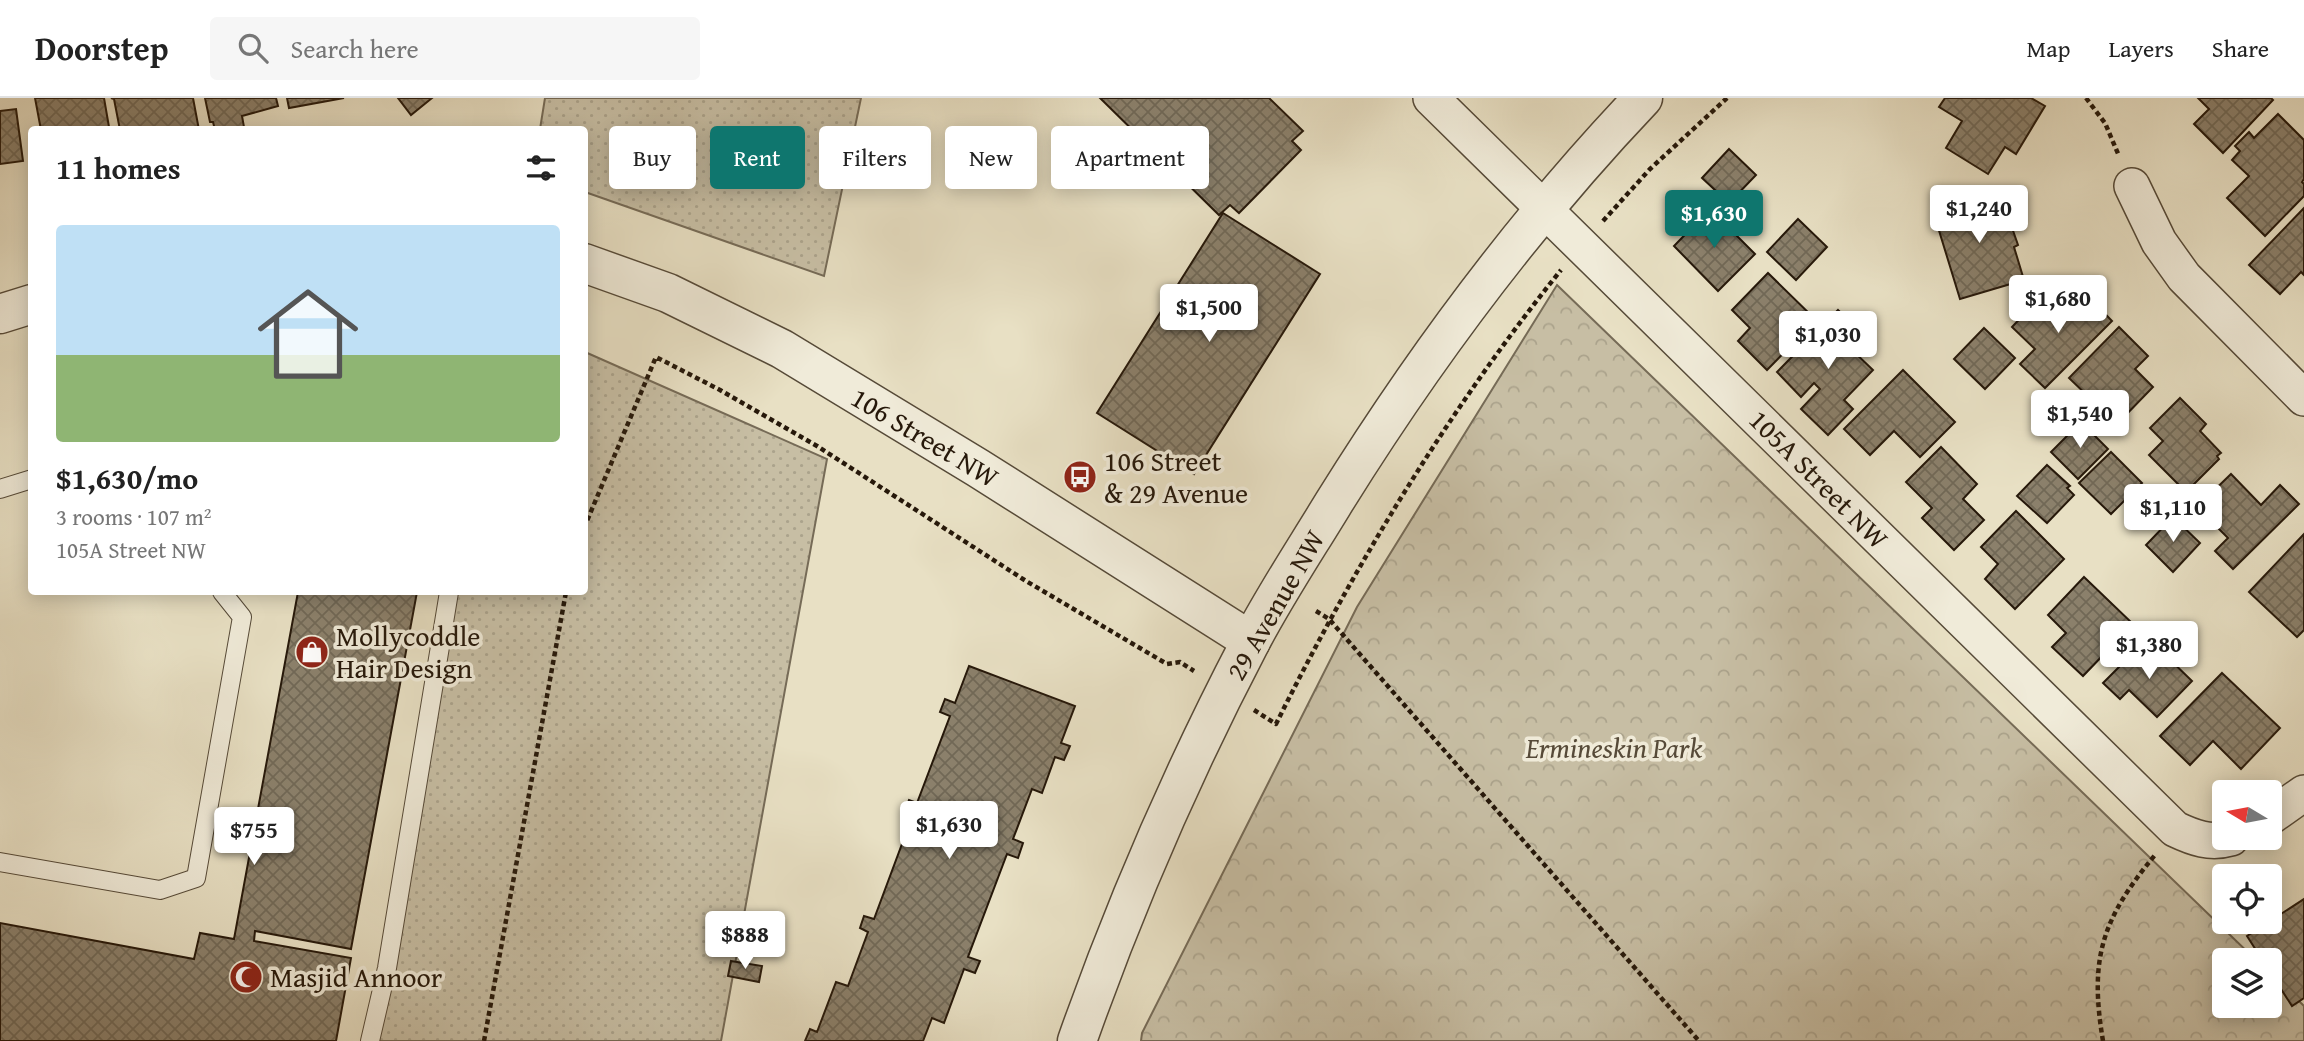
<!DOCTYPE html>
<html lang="en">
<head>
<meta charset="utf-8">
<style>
	:root { --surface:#fff; --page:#f6f6f6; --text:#222; --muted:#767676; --line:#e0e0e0; --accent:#0f766e }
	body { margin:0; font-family:"Gentium Book Plus",serif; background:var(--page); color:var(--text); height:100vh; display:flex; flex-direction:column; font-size:26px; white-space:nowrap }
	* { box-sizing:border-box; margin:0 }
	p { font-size:23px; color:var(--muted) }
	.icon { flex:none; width:38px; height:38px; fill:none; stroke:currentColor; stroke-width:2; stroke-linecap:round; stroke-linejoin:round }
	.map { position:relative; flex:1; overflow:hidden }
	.drawer { position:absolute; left:28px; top:28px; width:560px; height:469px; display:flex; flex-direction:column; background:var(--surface); border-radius:7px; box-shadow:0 4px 18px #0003 }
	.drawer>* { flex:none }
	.hud { position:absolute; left:609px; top:28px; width:665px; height:63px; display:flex; gap:14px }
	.needle { width:46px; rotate:280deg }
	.tools { position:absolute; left:2212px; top:682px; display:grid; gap:14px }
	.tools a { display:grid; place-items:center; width:70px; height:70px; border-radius:7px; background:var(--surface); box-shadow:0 4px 18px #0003; font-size:35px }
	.price { position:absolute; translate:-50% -60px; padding:0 16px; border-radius:7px; background:#fff; color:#222; font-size:23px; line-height:46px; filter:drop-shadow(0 2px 4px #0008) }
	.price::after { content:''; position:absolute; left:50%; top:42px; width:21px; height:16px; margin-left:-10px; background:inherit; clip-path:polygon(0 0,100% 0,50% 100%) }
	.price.active { background:var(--accent); color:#fff }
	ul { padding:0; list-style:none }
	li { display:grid; align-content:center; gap:14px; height:371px; padding:0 28px }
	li+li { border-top:2px solid var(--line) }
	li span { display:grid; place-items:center; height:217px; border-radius:7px; color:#555 }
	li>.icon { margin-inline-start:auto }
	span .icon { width:126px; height:126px; fill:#fffc; stroke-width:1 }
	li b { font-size:30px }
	h2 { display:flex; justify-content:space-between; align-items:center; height:84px; padding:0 28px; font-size:30px }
	.tag { padding:0 24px; border-radius:7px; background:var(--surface); box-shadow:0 4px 18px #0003; font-size:24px; line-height:63px }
	.tag.active { background:var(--accent); color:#fff }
	header { display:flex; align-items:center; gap:42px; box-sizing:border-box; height:98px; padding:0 35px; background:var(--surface); border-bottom:2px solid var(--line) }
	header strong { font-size:33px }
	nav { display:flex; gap:38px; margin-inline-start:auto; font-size:24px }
	.search { width:490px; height:63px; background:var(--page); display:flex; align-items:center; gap:18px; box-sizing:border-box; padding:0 24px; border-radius:7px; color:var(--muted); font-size:26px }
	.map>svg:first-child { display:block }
	.grass { fill:url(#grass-dots); stroke:#766b57; stroke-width:2 }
	.park { fill:url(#park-crowns); stroke:#766b57; stroke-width:2 }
	.building { fill:url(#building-cross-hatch); stroke:#26180a; stroke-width:2 }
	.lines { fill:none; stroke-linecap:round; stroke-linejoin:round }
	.service-casing { stroke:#564a38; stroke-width:20 }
	.minor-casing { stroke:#564a38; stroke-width:38 }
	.tertiary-casing { stroke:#564a38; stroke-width:41 }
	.path { stroke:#26180a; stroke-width:4.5; stroke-dasharray:5 3.5; stroke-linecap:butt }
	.service { stroke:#f0ebd9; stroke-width:18 }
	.minor { stroke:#f0ebd9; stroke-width:35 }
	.tertiary { stroke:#f0ebd9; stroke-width:38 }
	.labels { text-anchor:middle; stroke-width:7; stroke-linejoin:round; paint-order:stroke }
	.street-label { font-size:28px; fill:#26180a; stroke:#f0ebd9 }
	.poi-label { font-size:28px; fill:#26180a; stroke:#f0ebd9; text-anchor:start }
	.park-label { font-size:28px; font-style:italic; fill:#564a38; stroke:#f0ebd9 }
</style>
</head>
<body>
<header>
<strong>Doorstep</strong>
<div class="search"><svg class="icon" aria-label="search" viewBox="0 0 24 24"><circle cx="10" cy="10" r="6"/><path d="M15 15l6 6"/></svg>Search here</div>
<nav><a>Map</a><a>Layers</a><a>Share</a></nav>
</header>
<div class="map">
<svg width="2304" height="943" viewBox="0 0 2304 943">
	<defs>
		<pattern id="grass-dots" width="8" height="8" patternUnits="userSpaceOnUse" patternTransform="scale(1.75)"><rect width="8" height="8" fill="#c7bea4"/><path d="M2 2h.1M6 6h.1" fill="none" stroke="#aba38c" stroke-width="1.8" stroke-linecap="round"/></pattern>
		<pattern id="park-crowns" width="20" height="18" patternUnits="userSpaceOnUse" patternTransform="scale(1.75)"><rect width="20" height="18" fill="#c7bea4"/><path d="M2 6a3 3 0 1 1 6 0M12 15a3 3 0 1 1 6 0" fill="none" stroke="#aba38c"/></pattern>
		<pattern id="building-cross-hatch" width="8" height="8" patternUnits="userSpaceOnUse" patternTransform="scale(1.75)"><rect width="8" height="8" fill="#8b806b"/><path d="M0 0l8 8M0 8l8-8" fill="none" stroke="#716856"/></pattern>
	</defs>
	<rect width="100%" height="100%" fill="#e8e0c4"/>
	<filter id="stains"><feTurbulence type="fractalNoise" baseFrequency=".00286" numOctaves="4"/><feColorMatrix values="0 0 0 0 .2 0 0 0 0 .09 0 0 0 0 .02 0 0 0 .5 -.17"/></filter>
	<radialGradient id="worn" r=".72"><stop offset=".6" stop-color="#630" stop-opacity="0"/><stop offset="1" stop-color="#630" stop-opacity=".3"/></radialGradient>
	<g class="grass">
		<path d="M545,0H861L824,178L585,94L584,32L540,31Z"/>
		<path d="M585,254L827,361L721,943H376L454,494H584Z"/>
	</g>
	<path class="park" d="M1557,187L2257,863H2224V908H2270V875L2304,908V943H1141L1142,935L1357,509Z"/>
	<g class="building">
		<path d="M35,0H104L109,29L93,32H41Z"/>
		<path d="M111,0H193L199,32H120L114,1Z"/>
		<path d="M205,0H276L278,8L242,18L244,29L215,32L213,24H210Z"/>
		<path d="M287,0H344L289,10Z"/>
		<path d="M398,0H432L411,17Z"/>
		<path d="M1100,0H1269L1303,33L1292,43L1301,52L1239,115L1230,107L1219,117Z"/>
		<path d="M1945,0H2031L2045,8L2016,56L2005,49L1988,76L1946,50L1962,23L1939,9Z"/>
		<path d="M2198,0H2271L2273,2L2223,55L2194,26L2209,11Z"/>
		<path d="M16,11L23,63L0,66V13Z"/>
		<path d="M2278,16L2304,42V81L2302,84L2304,86V98L2265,138L2227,100L2249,78L2232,62L2240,53L2235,48L2249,34L2254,40Z"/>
		<path d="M1729,51L1756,77L1729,105L1702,80Z"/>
		<path d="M1997,94L2007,128L2011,127L2018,147L2014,149L2024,182L1960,201L1933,113Z"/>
		<path d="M2304,110V177L2301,174L2280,196L2249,167Z"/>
		<path d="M1710,111L1755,156L1718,193L1674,148Z"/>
		<path d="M1223,115L1320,176L1194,376L1097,315Z"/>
		<path d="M1798,121L1827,149L1796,182L1767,154Z"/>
		<path d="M1768,175L1816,222L1767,272L1738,243L1750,230L1732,212Z"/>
		<path d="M2046,193L2069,216L2087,197L2112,223L2045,290L2020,266L2035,251L2012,229Z"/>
		<path d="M1838,212L1865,238L1852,252L1873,272L1844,302L1853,311L1828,337L1801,311L1820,291L1814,285L1801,299L1777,274Z"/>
		<path d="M2119,229L2148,258L2135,271L2153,289L2117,326L2069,280Z"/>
		<path d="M1984,230L2015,260L1985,291L1954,261Z"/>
		<path d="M1903,272L1955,324L1920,359L1894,333L1870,357L1844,331Z"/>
		<path d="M2180,300L2206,326L2200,333L2221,355L2217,358L2219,361L2186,394L2149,357L2163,343L2150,330Z"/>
		<path d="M2081,324L2108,351L2078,381L2051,354Z"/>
		<path d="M1941,349L1977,386L1963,401L1984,422L1954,452L1922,420L1932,410L1906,384Z"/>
		<path d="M2111,354L2142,385L2111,416L2079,385Z"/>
		<path d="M2047,367L2070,388L2067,390L2074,397L2047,425L2017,398Z"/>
		<path d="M2231,376L2261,407L2280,387L2299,406L2233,471L2215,453L2228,440L2197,409Z"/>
		<path d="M2016,413L2064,461L2015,511L1985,481L1998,466L1981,449Z"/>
		<path d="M2173,419L2200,445L2173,474L2146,447Z"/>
		<path d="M2304,436V532L2297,539L2249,494Z"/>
		<path d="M2084,479L2133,526L2083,578L2052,549L2066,535L2048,517Z"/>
		<path d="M298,494H417L351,851L255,833L254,843L351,860L336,943H0V825L194,861L200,835L234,841Z"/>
		<path d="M2159,551L2192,583L2157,619L2129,592L2120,601L2103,585L2134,554L2145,565Z"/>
		<path d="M969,568L1075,608L1061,645L1070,648L1064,662L1055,659L1042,695L1032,691L1013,741L1023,745L1018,760L1007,756L968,859L980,863L975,875L964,871L944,925L932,920L923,943H805L810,931L817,934L836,884L848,888L868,834L860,830L864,818L874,821L912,719L904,715L909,702L917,705L950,618L940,614L945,601L955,605Z"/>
		<path d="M2222,575L2280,630L2241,671L2213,643L2190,667L2160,638Z"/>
		<path d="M2304,801V900L2292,908L2270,874V863H2263L2247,838Z"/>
		<path d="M731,863L762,868L759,884L728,878Z"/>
	</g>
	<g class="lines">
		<defs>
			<g id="service">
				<path d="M0,391L32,381"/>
				<path d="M0,764L160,792L196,780L242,519L222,494"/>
				<path d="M370,943L387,870L449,494"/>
			</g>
			<g id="minor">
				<path d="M1431,0L2175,731C2194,740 2210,746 2231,740"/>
				<path d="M2132,88L2159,144L2184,179L2304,300"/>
				<path d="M2270,719L2304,695"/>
			</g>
			<g id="tertiary">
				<path d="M584,165L668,195L782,251L978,370L1251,543"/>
				<path d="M0,216L32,206"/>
				<path d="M1077,943C1125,807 1183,673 1250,545C1275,497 1305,452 1333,406C1423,261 1525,124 1643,0"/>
			</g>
		</defs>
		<use href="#service" class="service-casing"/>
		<use href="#minor" class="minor-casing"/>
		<use href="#tertiary" class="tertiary-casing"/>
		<g class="path">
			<path d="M2086,0L2105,25L2119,58"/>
			<path d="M1603,123L1650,71L1727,0"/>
			<path d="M584,430L656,259L720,292L817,348L1026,483L1167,566L1180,564L1194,573"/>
			<path d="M1316,513L1329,521L1699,943"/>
			<path d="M1254,612L1276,626C1355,467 1449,311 1561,172"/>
			<path d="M484,943L566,494"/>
			<path d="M2103,943C2089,860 2102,821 2155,757"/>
		</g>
		<use href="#service" class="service"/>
		<use href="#minor" class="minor"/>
		<use href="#tertiary" class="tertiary"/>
	</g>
	<defs>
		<symbol id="bus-disc" viewBox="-11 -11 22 22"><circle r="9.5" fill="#8f2418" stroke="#f0ebd9"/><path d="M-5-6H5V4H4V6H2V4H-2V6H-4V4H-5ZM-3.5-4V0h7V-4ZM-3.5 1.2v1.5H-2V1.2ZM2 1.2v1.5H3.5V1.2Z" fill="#fff"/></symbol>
		<symbol id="shop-disc" viewBox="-11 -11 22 22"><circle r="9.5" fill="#8f2418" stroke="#f0ebd9"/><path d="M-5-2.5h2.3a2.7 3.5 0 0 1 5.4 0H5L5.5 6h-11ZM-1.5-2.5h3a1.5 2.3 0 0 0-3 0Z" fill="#fff"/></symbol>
		<symbol id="mosque-disc" viewBox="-11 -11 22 22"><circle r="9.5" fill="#8f2418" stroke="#f0ebd9"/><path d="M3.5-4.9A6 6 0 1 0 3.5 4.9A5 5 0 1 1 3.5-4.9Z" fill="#fff"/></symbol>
	</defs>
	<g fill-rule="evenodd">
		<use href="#bus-disc" x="1061" y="360" width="38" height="38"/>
		<use href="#shop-disc" x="293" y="535" width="38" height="38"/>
		<use href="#mosque-disc" x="227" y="860" width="38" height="38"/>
	</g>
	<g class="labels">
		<g class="street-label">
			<text transform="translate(925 339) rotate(31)" y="10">106 Street NW</text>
			<text transform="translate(1819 381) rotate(45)" y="10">105A Street NW</text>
			<text transform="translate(1275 507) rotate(-60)" y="10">29 Avenue NW</text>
		</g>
		<g class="poi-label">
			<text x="1104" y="373">106 Street<tspan x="1104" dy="32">&amp; 29 Avenue</tspan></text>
			<text x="336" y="548">Mollycoddle<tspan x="336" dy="32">Hair Design</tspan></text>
			<text x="270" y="889">Masjid Annoor</text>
		</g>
		<g class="park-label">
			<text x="1614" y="660">Ermineskin Park</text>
		</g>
	</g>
	<rect width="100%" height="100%" filter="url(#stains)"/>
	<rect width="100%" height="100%" fill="url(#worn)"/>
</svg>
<div class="tools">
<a><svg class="needle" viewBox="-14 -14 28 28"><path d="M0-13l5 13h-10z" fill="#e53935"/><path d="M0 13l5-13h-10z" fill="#767676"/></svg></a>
<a><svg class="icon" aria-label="locate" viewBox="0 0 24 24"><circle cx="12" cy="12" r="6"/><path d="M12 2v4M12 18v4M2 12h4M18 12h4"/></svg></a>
<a><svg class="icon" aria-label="layers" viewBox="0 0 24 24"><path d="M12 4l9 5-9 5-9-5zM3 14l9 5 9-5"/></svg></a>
</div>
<b class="price" style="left:1979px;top:147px">$1,240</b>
<b class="price active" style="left:1714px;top:152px">$1,630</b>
<b class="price" style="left:2058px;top:237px">$1,680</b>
<b class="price" style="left:1209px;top:246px">$1,500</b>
<b class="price" style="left:1828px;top:273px">$1,030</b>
<b class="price" style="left:2080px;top:352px">$1,540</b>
<b class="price" style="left:2173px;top:446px">$1,110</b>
<b class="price" style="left:2149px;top:583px">$1,380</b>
<b class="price" style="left:949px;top:763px">$1,630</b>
<b class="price" style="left:254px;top:769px">$755</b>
<b class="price" style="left:745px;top:873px">$888</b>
<div class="hud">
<a class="tag">Buy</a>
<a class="tag active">Rent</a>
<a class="tag">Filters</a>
<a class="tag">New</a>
<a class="tag">Apartment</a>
</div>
<section class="drawer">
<h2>11 homes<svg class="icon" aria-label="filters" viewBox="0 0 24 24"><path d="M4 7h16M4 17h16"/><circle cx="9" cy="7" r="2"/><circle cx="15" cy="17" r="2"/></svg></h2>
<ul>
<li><span style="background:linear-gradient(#bfe0f5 60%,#8fb573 0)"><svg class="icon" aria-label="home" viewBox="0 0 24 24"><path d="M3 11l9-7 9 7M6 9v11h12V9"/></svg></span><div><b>$1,630/mo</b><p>3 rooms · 107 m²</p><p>105A Street NW</p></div></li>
</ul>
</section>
</div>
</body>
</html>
